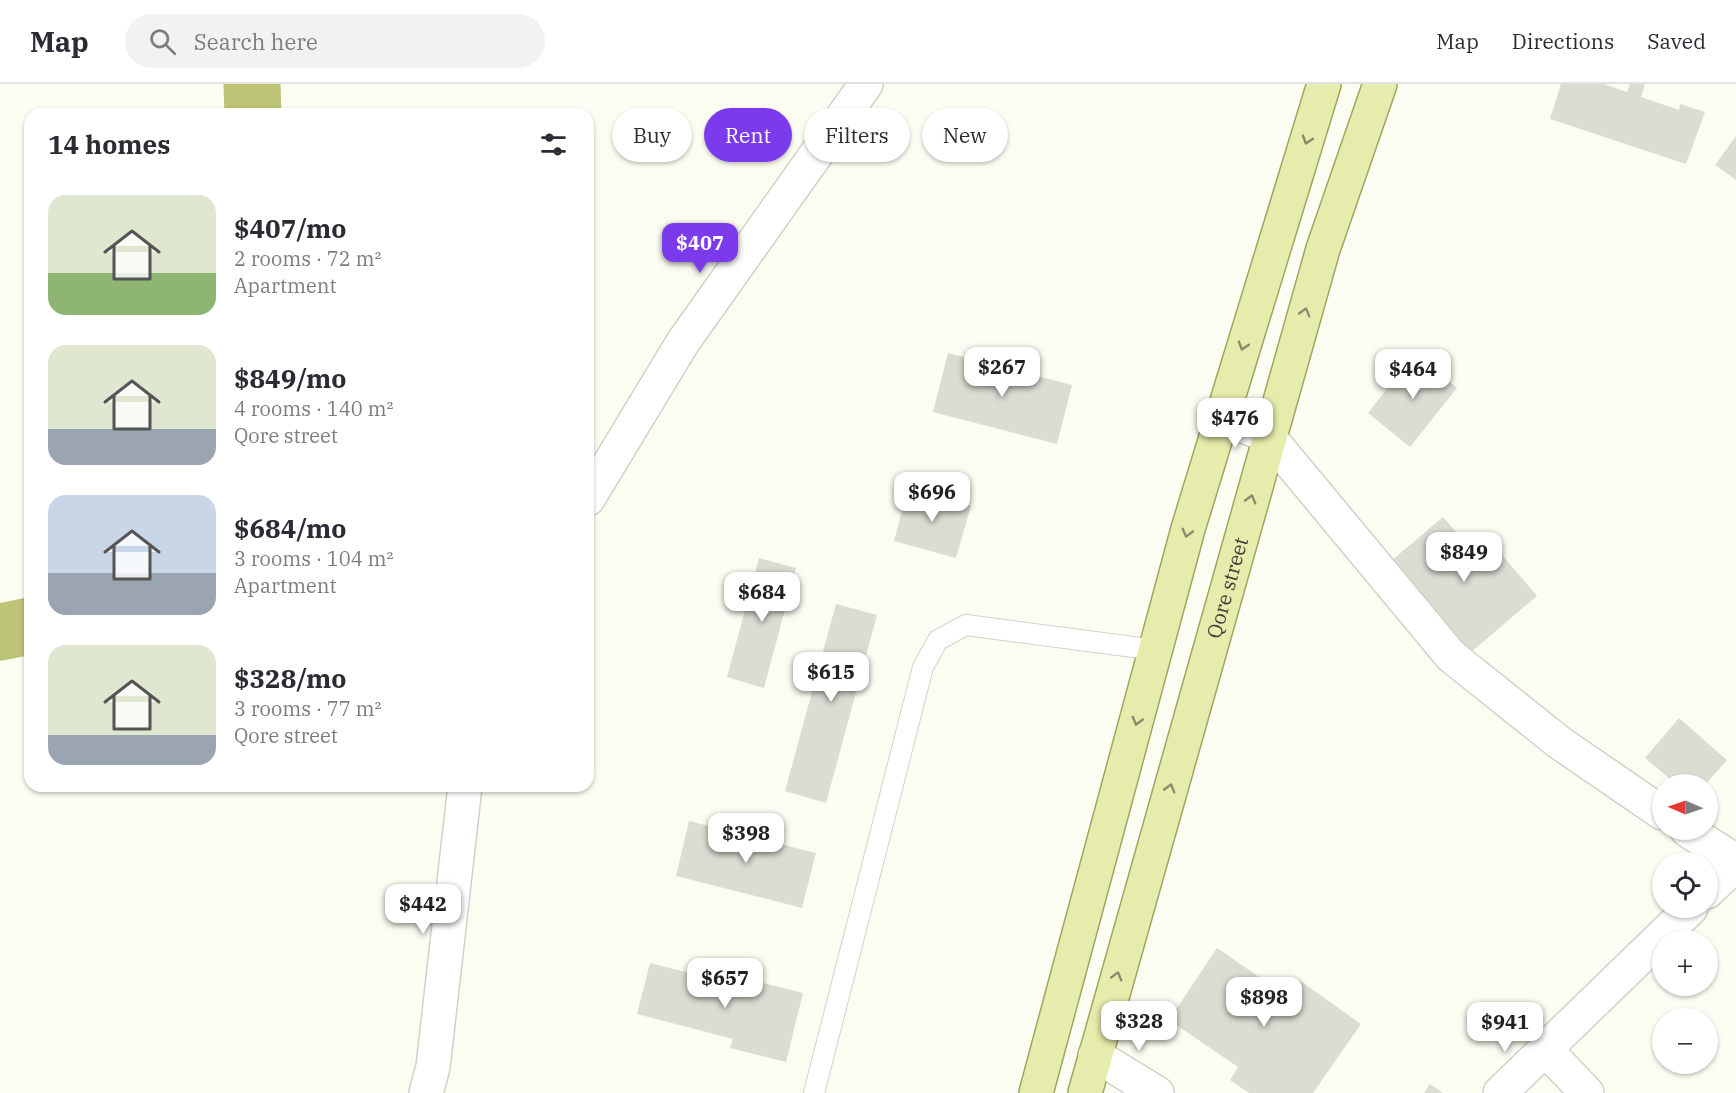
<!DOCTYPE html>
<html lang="en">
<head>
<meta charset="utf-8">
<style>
	:root { --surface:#fff; --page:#f2f2f3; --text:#2b2b33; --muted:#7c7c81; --line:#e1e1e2; --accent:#7c3aed }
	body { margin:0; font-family:"IBM Plex Serif",serif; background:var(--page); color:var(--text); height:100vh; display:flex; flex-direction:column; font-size:22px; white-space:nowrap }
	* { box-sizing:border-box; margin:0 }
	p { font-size:20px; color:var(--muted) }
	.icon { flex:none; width:33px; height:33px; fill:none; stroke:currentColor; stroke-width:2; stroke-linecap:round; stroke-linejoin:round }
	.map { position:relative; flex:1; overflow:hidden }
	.sheet { position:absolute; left:24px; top:24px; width:570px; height:684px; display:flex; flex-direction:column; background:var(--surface); border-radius:18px; box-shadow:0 2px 4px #0004 }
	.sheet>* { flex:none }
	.top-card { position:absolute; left:612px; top:24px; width:570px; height:54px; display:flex; gap:12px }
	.needle { width:39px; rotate:272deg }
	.tools { position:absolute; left:1652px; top:690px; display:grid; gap:12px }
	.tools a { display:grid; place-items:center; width:66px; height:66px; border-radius:50%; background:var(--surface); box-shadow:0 2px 4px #0004; font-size:30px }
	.price { position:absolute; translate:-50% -51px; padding:0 14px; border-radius:12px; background:#fff; color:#222; font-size:20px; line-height:39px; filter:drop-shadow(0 2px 3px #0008) }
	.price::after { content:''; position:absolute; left:50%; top:36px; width:18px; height:14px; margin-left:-9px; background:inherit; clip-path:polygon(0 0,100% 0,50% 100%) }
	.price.active { background:var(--accent); color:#fff }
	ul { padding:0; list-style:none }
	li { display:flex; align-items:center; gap:18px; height:150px; padding:0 24px }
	li span { display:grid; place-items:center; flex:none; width:168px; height:120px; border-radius:18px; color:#555 }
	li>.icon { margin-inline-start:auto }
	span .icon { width:72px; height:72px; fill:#fffc; stroke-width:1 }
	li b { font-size:26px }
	h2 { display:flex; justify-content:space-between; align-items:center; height:72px; padding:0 24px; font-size:26px }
	.pill { padding:0 21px; border-radius:27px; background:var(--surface); box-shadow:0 2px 4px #0004; font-size:21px; line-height:54px }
	.pill.active { background:var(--accent); color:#fff }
	header { display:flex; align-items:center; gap:36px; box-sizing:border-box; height:84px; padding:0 30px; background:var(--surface); border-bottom:2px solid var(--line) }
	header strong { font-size:28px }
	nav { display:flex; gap:33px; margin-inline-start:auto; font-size:21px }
	.search { width:420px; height:54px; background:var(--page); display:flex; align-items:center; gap:15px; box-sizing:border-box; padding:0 21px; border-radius:33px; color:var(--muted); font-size:22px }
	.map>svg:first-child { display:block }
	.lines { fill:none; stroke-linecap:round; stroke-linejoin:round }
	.river { stroke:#bdc475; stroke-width:57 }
	.building { fill:#dbdcd2 }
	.lane-casing { stroke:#d1d3c8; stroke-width:22 }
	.street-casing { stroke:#d1d3c8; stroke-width:36 }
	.primary-casing { stroke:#a0a65f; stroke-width:36 }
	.lane { stroke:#fff; stroke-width:20 }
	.street { stroke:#fff; stroke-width:33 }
	.primary { stroke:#e6ecab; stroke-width:33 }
	.oneway { stroke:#898c6c }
	.labels { text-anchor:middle; stroke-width:4.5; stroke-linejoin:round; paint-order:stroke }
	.street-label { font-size:20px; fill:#3d3d39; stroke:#fbfdf2 }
</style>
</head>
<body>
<header>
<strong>Map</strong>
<div class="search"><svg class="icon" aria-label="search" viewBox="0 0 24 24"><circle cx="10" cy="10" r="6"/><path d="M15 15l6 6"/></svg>Search here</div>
<nav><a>Map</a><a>Directions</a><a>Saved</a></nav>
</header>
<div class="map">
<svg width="1736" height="1009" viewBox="0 0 1736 1009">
	<rect width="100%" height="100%" fill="#fbfdf2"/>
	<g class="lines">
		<g class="river">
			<path d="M252,0L253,30"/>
			<path d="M0,548L30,542"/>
		</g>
	</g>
	<g class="building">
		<path d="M1561,0H1604L1627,8L1630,0H1645L1641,13L1679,26L1680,20L1705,28L1686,80L1550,35Z"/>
		<path d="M1736,52V96L1715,81Z"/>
		<path d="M948,269L1072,301L1057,360L933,328Z"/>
		<path d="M1415,269L1457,304L1410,363L1368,329Z"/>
		<path d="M908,404L971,422L956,474L894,457Z"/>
		<path d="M1443,433L1471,465L1486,452L1537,512L1470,569L1391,477Z"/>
		<path d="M759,474L796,484L764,604L727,593Z"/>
		<path d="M836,520L877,531L826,719L785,707Z"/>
		<path d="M1679,634L1727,676L1706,700H1676L1645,674Z"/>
		<path d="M689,737L816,769L802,824L676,792Z"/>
		<path d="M1217,864L1287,912L1299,896L1361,940L1313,1009H1249L1230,996L1238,983L1169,936Z"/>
		<path d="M650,879L729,899L731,891L803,909L786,978L730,964L733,955L637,930Z"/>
		<path d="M1430,1000L1443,1009H1424Z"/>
	</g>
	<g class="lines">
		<defs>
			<path id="lane" d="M814,1009L923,583L938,556L966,541L1156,566"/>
			<g id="street">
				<path d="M1222,332L1269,353L1451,572L1560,659L1662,729"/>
				<path d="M588,415L683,258L866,0"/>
				<path d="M1687,746L1736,777"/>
				<path d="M1707,808L1736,780"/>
				<path d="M1545,965L1587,1009"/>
				<path d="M1095,971L1157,1009"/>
				<path d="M426,1009L433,983L465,702"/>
				<path d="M1500,1009L1691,824"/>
			</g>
			<g id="primary">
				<path d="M1036,1009L1188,445L1324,0"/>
				<path id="s1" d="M1085,1009L1323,165L1380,0"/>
			</g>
		</defs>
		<use href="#lane" class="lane-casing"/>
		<use href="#street" class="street-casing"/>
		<use href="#primary" class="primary-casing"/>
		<use href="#lane" class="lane"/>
		<use href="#street" class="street"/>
		<use href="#primary" class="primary"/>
	</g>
	<defs><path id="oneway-chevron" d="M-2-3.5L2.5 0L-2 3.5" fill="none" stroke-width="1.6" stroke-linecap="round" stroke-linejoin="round" transform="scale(1.5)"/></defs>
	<g class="oneway">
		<use href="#oneway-chevron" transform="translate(1307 56) rotate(108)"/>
		<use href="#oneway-chevron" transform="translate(1305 228) rotate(-74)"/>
		<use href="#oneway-chevron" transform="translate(1243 262) rotate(107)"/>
		<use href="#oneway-chevron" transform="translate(1251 415) rotate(-74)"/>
		<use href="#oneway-chevron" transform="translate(1187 449) rotate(105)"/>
		<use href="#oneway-chevron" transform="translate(1137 637) rotate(105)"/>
		<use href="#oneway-chevron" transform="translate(1170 704) rotate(-74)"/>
		<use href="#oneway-chevron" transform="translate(1117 892) rotate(-74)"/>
	</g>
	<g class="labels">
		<g class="street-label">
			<text dy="7" stroke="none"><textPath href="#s1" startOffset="525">Qore street</textPath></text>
		</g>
	</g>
</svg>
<div class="tools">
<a><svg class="needle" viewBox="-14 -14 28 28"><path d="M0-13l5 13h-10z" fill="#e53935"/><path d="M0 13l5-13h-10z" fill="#7c7c81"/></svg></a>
<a><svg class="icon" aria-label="locate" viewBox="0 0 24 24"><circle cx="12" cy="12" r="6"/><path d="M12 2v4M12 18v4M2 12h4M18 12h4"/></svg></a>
<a>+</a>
<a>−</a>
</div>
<b class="price active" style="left:700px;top:190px">$407</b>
<b class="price" style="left:1002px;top:314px">$267</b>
<b class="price" style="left:1413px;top:316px">$464</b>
<b class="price" style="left:1235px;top:365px">$476</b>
<b class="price" style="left:932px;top:439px">$696</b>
<b class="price" style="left:1464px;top:499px">$849</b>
<b class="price" style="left:762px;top:539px">$684</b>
<b class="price" style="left:831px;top:619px">$615</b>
<b class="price" style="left:746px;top:780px">$398</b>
<b class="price" style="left:423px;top:851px">$442</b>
<b class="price" style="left:725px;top:925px">$657</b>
<b class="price" style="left:1264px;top:944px">$898</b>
<b class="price" style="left:1139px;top:968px">$328</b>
<b class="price" style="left:1505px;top:969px">$941</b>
<div class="top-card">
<a class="pill">Buy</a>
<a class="pill active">Rent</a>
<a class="pill">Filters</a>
<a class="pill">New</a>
</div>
<section class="sheet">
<h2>14 homes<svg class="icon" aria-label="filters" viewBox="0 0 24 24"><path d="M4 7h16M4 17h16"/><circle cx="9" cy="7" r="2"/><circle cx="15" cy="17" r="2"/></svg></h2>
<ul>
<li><span style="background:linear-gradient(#dfe7d0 65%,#8fb573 0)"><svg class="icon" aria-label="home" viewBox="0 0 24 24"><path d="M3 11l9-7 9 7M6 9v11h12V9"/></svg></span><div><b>$407/mo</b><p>2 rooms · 72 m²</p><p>Apartment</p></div></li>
<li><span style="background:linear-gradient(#dfe7d0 70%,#9aa5b1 0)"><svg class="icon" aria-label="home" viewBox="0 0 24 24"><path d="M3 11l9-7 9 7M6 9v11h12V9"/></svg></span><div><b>$849/mo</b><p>4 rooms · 140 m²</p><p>Qore street</p></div></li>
<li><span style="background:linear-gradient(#c9d6e8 65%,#9aa5b1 0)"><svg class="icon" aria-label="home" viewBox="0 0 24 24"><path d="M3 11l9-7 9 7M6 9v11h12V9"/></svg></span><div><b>$684/mo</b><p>3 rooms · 104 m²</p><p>Apartment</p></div></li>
<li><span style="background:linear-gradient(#dfe7d0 75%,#9aa5b1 0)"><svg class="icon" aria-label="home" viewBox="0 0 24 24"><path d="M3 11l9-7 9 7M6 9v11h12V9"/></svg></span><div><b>$328/mo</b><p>3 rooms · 77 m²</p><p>Qore street</p></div></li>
</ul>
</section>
</div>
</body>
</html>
